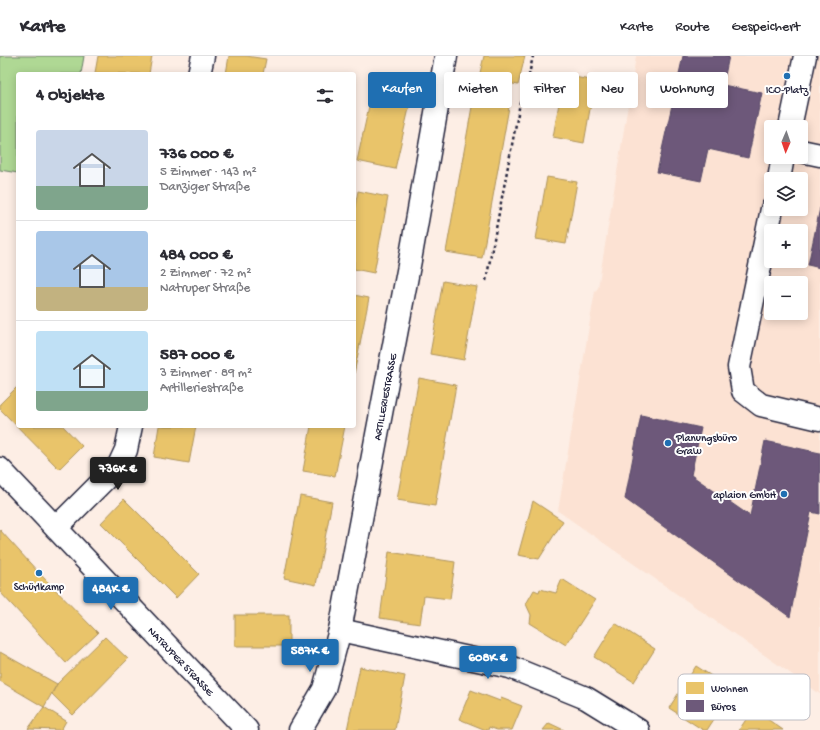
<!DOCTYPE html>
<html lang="de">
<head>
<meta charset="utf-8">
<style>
	:root { --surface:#fff; --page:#f2f2f3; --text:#2b2b33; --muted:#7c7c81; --line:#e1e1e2; --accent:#1f6fb2 }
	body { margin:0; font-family:"Gochi Hand",sans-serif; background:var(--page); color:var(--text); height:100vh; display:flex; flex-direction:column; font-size:15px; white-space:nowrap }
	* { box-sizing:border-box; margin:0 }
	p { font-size:13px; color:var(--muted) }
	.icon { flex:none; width:22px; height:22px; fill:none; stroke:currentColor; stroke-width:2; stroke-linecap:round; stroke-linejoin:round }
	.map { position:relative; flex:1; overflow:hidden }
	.panel { position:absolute; left:16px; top:16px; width:340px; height:356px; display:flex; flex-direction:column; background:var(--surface); border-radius:4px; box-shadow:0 2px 10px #0003 }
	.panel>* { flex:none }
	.guide { position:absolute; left:368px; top:16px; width:380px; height:36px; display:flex; gap:8px }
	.needle { width:26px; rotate:182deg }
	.buttons { position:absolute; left:764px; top:64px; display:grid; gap:8px }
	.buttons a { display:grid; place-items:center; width:44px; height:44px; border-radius:4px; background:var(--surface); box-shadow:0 2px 10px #0003; font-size:20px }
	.price { position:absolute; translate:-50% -34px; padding:0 9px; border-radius:4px; background:var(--accent); color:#fff; font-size:13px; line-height:26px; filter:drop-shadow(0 1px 2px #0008) }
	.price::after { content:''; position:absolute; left:50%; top:24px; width:12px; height:9px; margin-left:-6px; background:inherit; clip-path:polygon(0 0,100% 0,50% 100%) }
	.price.active { background:#222; color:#fff }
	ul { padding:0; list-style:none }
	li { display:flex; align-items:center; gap:12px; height:100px; padding:0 20px }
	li+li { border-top:1px solid var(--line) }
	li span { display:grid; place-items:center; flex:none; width:112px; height:80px; border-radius:4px; color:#555 }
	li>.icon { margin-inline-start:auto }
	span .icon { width:48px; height:48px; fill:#fffc; stroke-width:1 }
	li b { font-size:17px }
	h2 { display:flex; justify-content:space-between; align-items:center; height:48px; padding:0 20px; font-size:17px }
	.chip { padding:0 14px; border-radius:4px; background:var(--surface); box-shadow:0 2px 10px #0003; font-size:14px; line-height:36px }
	.chip.active { background:var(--accent); color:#fff }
	header { display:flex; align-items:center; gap:24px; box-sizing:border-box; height:56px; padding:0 20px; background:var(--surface); border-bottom:1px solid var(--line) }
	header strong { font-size:19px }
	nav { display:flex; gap:22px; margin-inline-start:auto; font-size:14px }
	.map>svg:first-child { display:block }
	.built { fill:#fce2d3; fill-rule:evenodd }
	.green { fill:#afd894; stroke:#687d68 }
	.homes { fill:#e9c46a; stroke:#ad935c }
	.offices { fill:#6d597a; stroke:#564867 }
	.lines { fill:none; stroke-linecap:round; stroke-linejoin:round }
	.street-casing { stroke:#22223b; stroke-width:25 }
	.secondary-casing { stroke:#22223b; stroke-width:25 }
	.path { stroke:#22223b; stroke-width:2.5; stroke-dasharray:3 3; stroke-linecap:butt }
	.street { stroke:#fff; stroke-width:22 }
	.secondary { stroke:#fff; stroke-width:22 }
	.poi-dot { fill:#1f6fb2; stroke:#fff; stroke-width:1.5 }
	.labels { text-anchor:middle; stroke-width:4; stroke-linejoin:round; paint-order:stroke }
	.poi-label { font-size:11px; fill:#22223b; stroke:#fff }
	.street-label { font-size:11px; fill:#22223b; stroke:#fff }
	.key { fill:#fff; stroke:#bdbdc4; stroke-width:1 }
	.key-label { font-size:11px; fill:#22223b }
</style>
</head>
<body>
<header>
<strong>Karte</strong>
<nav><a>Karte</a><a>Route</a><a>Gespeichert</a></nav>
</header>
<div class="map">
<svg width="820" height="674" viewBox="0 0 820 674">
	<rect width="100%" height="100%" fill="#fdeee5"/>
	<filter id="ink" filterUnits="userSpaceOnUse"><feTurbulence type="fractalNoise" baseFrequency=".025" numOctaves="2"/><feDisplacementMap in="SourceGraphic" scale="8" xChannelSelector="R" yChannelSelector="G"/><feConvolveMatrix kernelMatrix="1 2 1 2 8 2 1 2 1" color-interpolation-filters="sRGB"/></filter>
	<g filter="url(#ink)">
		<path class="built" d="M636,0H820V638L558,455L595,235L598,232ZM771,71H801V101H771ZM771,123H801V153H771ZM771,175H801V205H771ZM771,227H801V257H771Z"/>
		<path class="green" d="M0,0H84L81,18H18V117L0,114Z"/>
		<g class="homes">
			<path d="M98,0H152L149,18L95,17Z"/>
			<path d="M229,0H246L266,3L263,18H226Z"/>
			<path d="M484,0H525L518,29L479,21Z"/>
			<path d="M564,19L595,25L584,87L553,81Z"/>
			<path d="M374,27L413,35L395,113L357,105Z"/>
			<path d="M473,45L509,51L482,202L446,196Z"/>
			<path d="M547,121L577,126L566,188L536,183Z"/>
			<path d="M358,135L388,141L374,217L354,213V156Z"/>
			<path d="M443,225L477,231L464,304L430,298Z"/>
			<path d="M354,239L369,242L354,318Z"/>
			<path d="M419,322L456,329L435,450L397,444Z"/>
			<path d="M18,330V370H63L82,390L59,413L0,353V348Z"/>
			<path d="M159,370H196L189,407L154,401Z"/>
			<path d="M311,370H345L335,420L303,415Z"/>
			<path d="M300,440L332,446L316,529L284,522Z"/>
			<path d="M124,443L199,518L176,542L101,467Z"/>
			<path d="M533,445L563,465L539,503L518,499Z"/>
			<path d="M0,474L39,517L98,577L66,607L0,536Z"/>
			<path d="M389,496L455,506L450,543L424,540L420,568L380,562Z"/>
			<path d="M562,523L595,544L566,589L530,567L531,559L526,548L534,534L539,536L540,533L556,537Z"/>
			<rect x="235" y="559" width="54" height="31"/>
			<path d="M615,567L655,593L634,626L594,601Z"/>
			<path d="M105,581L128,603L73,659L52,638L57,628Z"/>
			<path d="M0,596L57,628L44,651L0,625Z"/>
			<path d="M696,610L733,634L707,674H703L669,652Z"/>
			<path d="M360,611L405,620L395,674H347Z"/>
			<path d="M471,634L500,645L501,642L522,650L512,674H497L489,671L488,674H486L459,663Z"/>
			<path d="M44,651L66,665L61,674L28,673Z"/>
			<path d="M753,653L783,674H739Z"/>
			<path d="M549,667L564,674H543Z"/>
		</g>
		<g class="offices">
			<path d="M683,0H729L723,29L762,37L748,102L708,93L701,125L657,116Z"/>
			<path d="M820,152V212L808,209Z"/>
			<path d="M641,359L701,372L691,419L750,460L765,385L820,397V458L811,456L790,561L625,443Z"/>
		</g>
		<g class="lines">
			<defs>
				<g id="street">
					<path d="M199,18L203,0"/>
					<path d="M790,71L805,0"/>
					<path d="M801,95L820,99"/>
					<path d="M779,123L783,101"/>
					<path d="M772,153L739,311L743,335L761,349L820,363"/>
					<path d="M56,472L119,409L126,394L131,370"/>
					<path d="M340,574L510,611L586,642L638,674"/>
					<path id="s1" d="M300,674L324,633L340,574L411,199L446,0"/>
				</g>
				<g id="secondary">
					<path id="s2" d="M0,413L247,674"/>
				</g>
			</defs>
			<use href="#street" class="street-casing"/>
			<use href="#secondary" class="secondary-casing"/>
			<path class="path" d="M486,225L520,47L525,38L533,0"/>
			<use href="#street" class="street"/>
			<use href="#secondary" class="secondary"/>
		</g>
	</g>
	<g class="poi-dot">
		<circle cx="787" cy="20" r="4"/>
		<circle cx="668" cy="387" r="4"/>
		<circle cx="784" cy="438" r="4"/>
		<circle cx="39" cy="517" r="4"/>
	</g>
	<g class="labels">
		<g class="poi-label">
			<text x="787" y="37">ICO-Platz</text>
			<text x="676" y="385" text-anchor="start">Planungsbüro<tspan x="676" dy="13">Graw</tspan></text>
			<text x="776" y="442" text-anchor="end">aplaion GmbH</text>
			<text x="39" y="534">Schürlkamp</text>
		</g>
		<g class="street-label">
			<text dy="4" stroke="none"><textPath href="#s1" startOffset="346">ARTILLERIESTRASSE</textPath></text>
			<text dy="4" stroke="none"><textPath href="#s2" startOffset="264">NATRUPER STRASSE</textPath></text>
		</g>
	</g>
	<rect x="678" y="618" width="132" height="46" rx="6" class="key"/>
	<rect x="686" y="626" width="18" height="12" fill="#e9c46a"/>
	<rect x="686" y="644" width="18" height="12" fill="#6d597a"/>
	<g class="key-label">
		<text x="711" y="636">Wohnen</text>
		<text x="711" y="654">Büros</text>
	</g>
</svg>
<div class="buttons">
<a><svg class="needle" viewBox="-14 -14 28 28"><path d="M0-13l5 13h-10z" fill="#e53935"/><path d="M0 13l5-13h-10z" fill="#7c7c81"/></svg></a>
<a><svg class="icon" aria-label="layers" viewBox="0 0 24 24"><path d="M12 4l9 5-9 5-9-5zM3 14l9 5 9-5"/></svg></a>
<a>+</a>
<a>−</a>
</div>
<b class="price active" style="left:118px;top:435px">736K €</b>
<b class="price" style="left:111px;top:555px">484K €</b>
<b class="price" style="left:310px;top:617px">587K €</b>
<b class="price" style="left:488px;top:624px">608K €</b>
<div class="guide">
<a class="chip active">Kaufen</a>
<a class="chip">Mieten</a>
<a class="chip">Filter</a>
<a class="chip">Neu</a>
<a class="chip">Wohnung</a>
</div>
<section class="panel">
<h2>4 Objekte<svg class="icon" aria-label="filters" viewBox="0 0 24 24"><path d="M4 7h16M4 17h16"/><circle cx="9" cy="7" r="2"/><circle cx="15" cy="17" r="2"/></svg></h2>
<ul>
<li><span style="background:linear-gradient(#c9d6e8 70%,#7fa58c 0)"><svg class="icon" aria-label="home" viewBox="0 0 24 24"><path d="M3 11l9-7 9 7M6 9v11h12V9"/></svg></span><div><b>736 000 €</b><p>5 Zimmer · 143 m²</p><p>Danziger Straße</p></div></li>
<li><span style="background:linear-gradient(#a9c7e8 70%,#c2b280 0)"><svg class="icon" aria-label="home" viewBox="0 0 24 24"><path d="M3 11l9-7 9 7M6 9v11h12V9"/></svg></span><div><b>484 000 €</b><p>2 Zimmer · 72 m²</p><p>Natruper Straße</p></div></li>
<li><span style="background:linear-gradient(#bfe0f5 75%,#7fa58c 0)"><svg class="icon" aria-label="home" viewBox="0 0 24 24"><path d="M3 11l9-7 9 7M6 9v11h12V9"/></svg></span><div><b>587 000 €</b><p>3 Zimmer · 89 m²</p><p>Artilleriestraße</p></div></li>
</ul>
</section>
</div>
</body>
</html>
